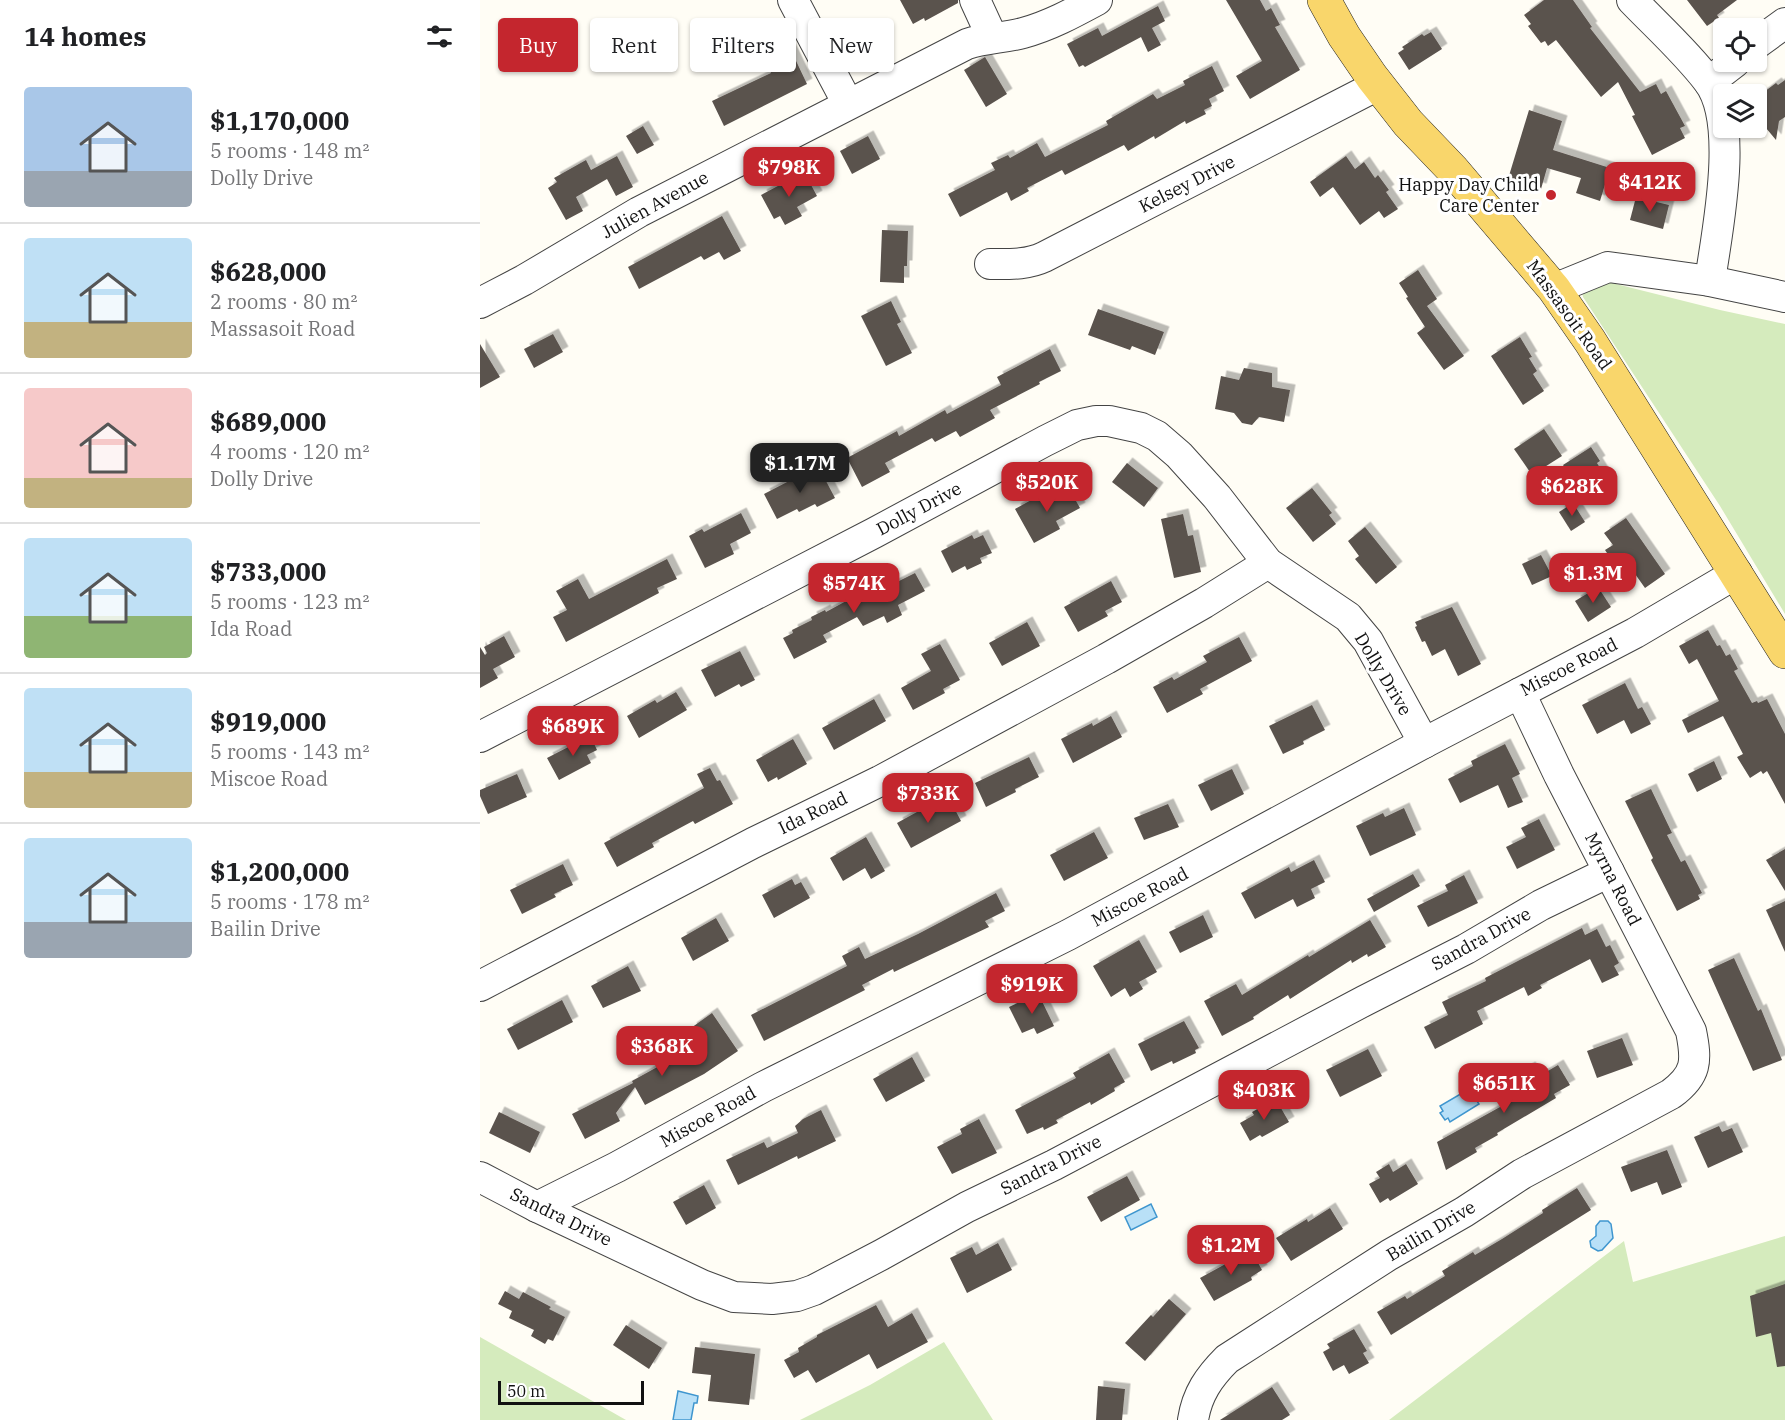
<!DOCTYPE html>
<html lang="en">
<head>
<meta charset="utf-8">
<style>
	:root { --surface:#fff; --page:#f2f2f2; --text:#202124; --muted:#757577; --line:#e0e0e0; --accent:#c4262e }
	body { margin:0; font-family:"IBM Plex Serif",serif; background:var(--page); color:var(--text); height:100vh; display:flex; flex-direction:column; font-size:22px; white-space:nowrap }
	* { box-sizing:border-box; margin:0 }
	p { font-size:20px; color:var(--muted) }
	.icon { flex:none; width:33px; height:33px; fill:none; stroke:currentColor; stroke-width:2; stroke-linecap:round; stroke-linejoin:round }
	.map { position:relative; flex:1; overflow:hidden }
	.drawer { display:flex; flex-direction:column; background:var(--surface); width:480px }
	.drawer>* { flex:none }
	.banner { position:absolute; left:18px; top:18px; width:570px; height:54px; display:flex; gap:12px }
	.controls { position:absolute; left:1233px; top:18px; display:grid; gap:12px }
	.controls a { display:grid; place-items:center; width:54px; height:54px; border-radius:6px; background:var(--surface); box-shadow:0 2px 4px #0004; font-size:30px }
	.scale { position:absolute; left:18px; bottom:15px; width:146px; box-sizing:border-box; padding-left:6px; border:3px solid #111; border-top:0; font-size:16px; line-height:21px; white-space:nowrap; color:#111; -webkit-text-stroke:4px #fff; paint-order:stroke }
	.price { position:absolute; translate:-50% -51px; padding:0 14px; border-radius:12px; background:var(--accent); color:#fff; font-size:20px; line-height:39px; filter:drop-shadow(0 2px 3px #0008) }
	.price::after { content:''; position:absolute; left:50%; top:36px; width:18px; height:14px; margin-left:-9px; background:inherit; clip-path:polygon(0 0,100% 0,50% 100%) }
	.price.selected { background:#222; color:#fff }
	ul { padding:0; list-style:none }
	li { display:flex; align-items:center; gap:18px; height:150px; padding:0 24px }
	li+li { border-top:2px solid var(--line) }
	li span { display:grid; place-items:center; flex:none; width:168px; height:120px; border-radius:6px; color:#555 }
	li>.icon { margin-inline-start:auto }
	span .icon { width:72px; height:72px; fill:#fffc; stroke-width:1 }
	li b { font-size:26px }
	h2 { display:flex; justify-content:space-between; align-items:center; height:72px; padding:0 24px; font-size:26px }
	.chip { padding:0 21px; border-radius:6px; background:var(--surface); box-shadow:0 2px 4px #0004; font-size:21px; line-height:54px }
	.chip.selected { background:var(--accent); color:#fff }
	main { display:flex; flex:1; min-height:0 }
	.map>svg:first-child { display:block }
	.green { fill:#d5ebbd }
	.water { fill:#b9e0f7; stroke:#3f96cf; stroke-width:1.5 }
	.building { fill:#5a524d; filter:url(#shadow) }
	.lines { fill:none; stroke-linecap:round; stroke-linejoin:round }
	.minor-casing { stroke:#444; stroke-width:32 }
	.major-casing { stroke:#222; stroke-width:34 }
	.minor { stroke:#fff; stroke-width:30 }
	.major { stroke:#f9d66b; stroke-width:33 }
	.poi-dot { fill:#c4262e; stroke:#fff; stroke-width:2 }
	.labels { text-anchor:middle; stroke-width:6; stroke-linejoin:round; paint-order:stroke }
	.street-label { font-size:18px; fill:#111; stroke:#fff }
	.poi-label { font-size:18px; fill:#111; stroke:#fff; text-anchor:end }
</style>
</head>
<body>
<main>
<section class="drawer">
<h2>14 homes<svg class="icon" aria-label="filters" viewBox="0 0 24 24"><path d="M4 7h16M4 17h16"/><circle cx="9" cy="7" r="2"/><circle cx="15" cy="17" r="2"/></svg></h2>
<ul>
<li><span style="background:linear-gradient(#a9c7e8 70%,#9aa5b1 0)"><svg class="icon" aria-label="home" viewBox="0 0 24 24"><path d="M3 11l9-7 9 7M6 9v11h12V9"/></svg></span><div><b>$1,170,000</b><p>5 rooms · 148 m²</p><p>Dolly Drive</p></div></li>
<li><span style="background:linear-gradient(#bfe0f5 70%,#c2b280 0)"><svg class="icon" aria-label="home" viewBox="0 0 24 24"><path d="M3 11l9-7 9 7M6 9v11h12V9"/></svg></span><div><b>$628,000</b><p>2 rooms · 80 m²</p><p>Massasoit Road</p></div></li>
<li><span style="background:linear-gradient(#f6c9c9 75%,#c2b280 0)"><svg class="icon" aria-label="home" viewBox="0 0 24 24"><path d="M3 11l9-7 9 7M6 9v11h12V9"/></svg></span><div><b>$689,000</b><p>4 rooms · 120 m²</p><p>Dolly Drive</p></div></li>
<li><span style="background:linear-gradient(#bfe0f5 65%,#8fb573 0)"><svg class="icon" aria-label="home" viewBox="0 0 24 24"><path d="M3 11l9-7 9 7M6 9v11h12V9"/></svg></span><div><b>$733,000</b><p>5 rooms · 123 m²</p><p>Ida Road</p></div></li>
<li><span style="background:linear-gradient(#bfe0f5 70%,#c2b280 0)"><svg class="icon" aria-label="home" viewBox="0 0 24 24"><path d="M3 11l9-7 9 7M6 9v11h12V9"/></svg></span><div><b>$919,000</b><p>5 rooms · 143 m²</p><p>Miscoe Road</p></div></li>
<li><span style="background:linear-gradient(#bfe0f5 70%,#9aa5b1 0)"><svg class="icon" aria-label="home" viewBox="0 0 24 24"><path d="M3 11l9-7 9 7M6 9v11h12V9"/></svg></span><div><b>$1,200,000</b><p>5 rooms · 178 m²</p><p>Bailin Drive</p></div></li>
</ul>
</section>
<div class="map">
<svg width="1305" height="1420" viewBox="0 0 1305 1420">
	<defs>
		<filter id="shadow"><feDropShadow dx="5.5" dy="-5.5" stdDeviation="0" flood-color="#0004"/></filter>
	</defs>
	<rect width="100%" height="100%" fill="#fffdf5"/>
	<g class="green">
		<path d="M1116,279L1240,310L1305,324V614L1240,506L1103,297L1102,291Z"/>
		<path d="M1305,1236V1420H909L1144,1241L1153,1282Z"/>
		<path d="M0,1337L146,1420H0Z"/>
		<path d="M464,1342L513,1420H320L390,1385Z"/>
	</g>
	<g class="water">
		<path d="M989,1089L999,1104L970,1122L968,1118L965,1120L960,1113L963,1111L960,1106Z"/>
		<path d="M671,1204L677,1217L651,1230L645,1217Z"/>
		<path d="M1120,1221H1128L1131,1224L1133,1238L1122,1250L1118,1251L1111,1247L1110,1241L1116,1236V1226Z"/>
		<path d="M198,1391L218,1396L217,1403H214L211,1420H193Z"/>
	</g>
	<g class="building">
		<path d="M420,0H478V3L445,21L444,18L433,24Z"/>
		<path d="M746,0H780L786,11L791,8L800,25L795,27L820,70L770,99L756,76L782,61Z"/>
		<path d="M1064,0H1093L1112,27L1110,28L1160,92L1176,84L1181,94L1186,91L1205,126L1200,128L1205,138L1172,155L1152,116L1155,115L1138,82L1121,97L1076,40L1068,46L1065,41L1061,43L1048,26L1051,24L1044,15Z"/>
		<path d="M1207,0H1257L1237,15L1239,18L1227,26Z"/>
		<path d="M678,6L685,21L672,28L681,45L668,52L661,37L605,67L603,65L599,67L587,44L618,28L622,36Z"/>
		<path d="M951,32L962,49L929,70L918,53L924,49L922,47L942,34L944,36Z"/>
		<path d="M308,44L327,84L244,126L232,101L291,73L283,57Z"/>
		<path d="M505,57L527,94L506,107L484,70Z"/>
		<path d="M732,66L744,91L729,99L732,106L724,110L726,114L706,124L705,121L675,139L674,136L648,151L644,145L585,175L582,170L547,188L549,191L531,201L527,192L480,217L468,194L515,170L511,163L528,155L530,158L557,143L565,157L628,125L626,121L673,94L677,99L705,85L703,81Z"/>
		<path d="M1305,80V117L1299,121L1296,140L1276,116V98L1296,83L1298,85Z"/>
		<path d="M1049,110L1082,121L1073,150L1130,168L1120,201L1096,193L1101,178L1067,168L1061,189L1028,179Z"/>
		<path d="M163,126L174,145L157,154L146,136Z"/>
		<path d="M388,136L400,159L372,174L360,151Z"/>
		<path d="M137,156L153,187L136,196L127,179L96,197L103,211L86,220L68,188L77,182L74,178L106,160L111,170Z"/>
		<path d="M866,156L875,169L884,162L895,178L898,175L909,190L906,192L918,209L904,218L899,211L880,225L853,187L840,197L830,182Z"/>
		<path d="M324,172L337,196L317,207L322,216L305,225L300,216L294,219L281,195Z"/>
		<path d="M1156,197L1189,205L1183,229L1150,220Z"/>
		<path d="M242,216L261,251L244,260L239,252L224,260L221,256L159,289L148,267Z"/>
		<path d="M402,230L428,231L427,266H424V283L400,282Z"/>
		<path d="M938,270L957,299L947,306L984,356L964,370L937,333L945,327L926,298L928,297L919,283Z"/>
		<path d="M411,301L421,322L417,324L432,353L406,366L381,316Z"/>
		<path d="M618,309L684,332L675,355L652,346L650,350L608,335Z"/>
		<path d="M73,334L83,352L54,368L44,349Z"/>
		<path d="M1040,337L1052,357L1049,358L1057,371L1053,374L1064,391L1043,405L1011,356Z"/>
		<path d="M0,344L20,377L0,388Z"/>
		<path d="M570,349L581,371L559,382L560,384L510,410L515,418L480,437L476,431L455,442L452,438L405,463L410,472L382,487L367,458L417,431L419,436L465,410L467,414L521,385L517,377Z"/>
		<path d="M764,368L792,373V387L810,390L804,422L779,417L772,425L762,423L754,413L735,409L741,376L759,380Z"/>
		<path d="M1064,429L1082,456L1052,475L1034,449Z"/>
		<path d="M1111,447L1120,461L1117,463L1125,476L1100,492L1083,465Z"/>
		<path d="M647,463L678,488L664,507L632,482Z"/>
		<path d="M338,466L355,498L337,507L335,504L319,512L317,509L297,519L284,494Z"/>
		<path d="M587,485L600,508L576,521L580,529L554,543L535,509L562,494L563,497Z"/>
		<path d="M832,488L852,513L849,515L856,524L833,542L806,508Z"/>
		<path d="M1093,503L1105,522L1091,531L1079,512Z"/>
		<path d="M261,513L271,533L250,544L254,554L225,568L209,536L222,529L224,532Z"/>
		<path d="M703,514L708,536L713,535L721,572L694,578L681,519Z"/>
		<path d="M1146,518L1185,574L1165,588L1148,564L1139,571L1125,550L1133,545L1124,533Z"/>
		<path d="M885,527L917,567L896,584L875,559L879,556L868,541Z"/>
		<path d="M492,535L494,539L503,535L512,553L500,558L502,563L487,570L485,566L472,573L461,551Z"/>
		<path d="M1061,555L1072,576L1052,585L1042,564Z"/>
		<path d="M187,559L197,579L177,588L179,593L86,642L73,617L87,610L76,591L98,579L109,599Z"/>
		<path d="M435,573L445,591L418,605L422,615L407,623L404,616L383,626L377,617L343,635L347,642L314,659L303,638L313,633L312,630L332,620L331,617L345,610L346,612L390,588L392,591L411,581L413,584Z"/>
		<path d="M631,581L642,602L625,611L628,616L598,632L584,607Z"/>
		<path d="M1118,587L1131,607L1108,622L1095,601Z"/>
		<path d="M972,607L1001,664L978,676L965,649L952,656L945,641L942,642L935,627L937,626L935,622Z"/>
		<path d="M547,622L560,646L522,666L509,643Z"/>
		<path d="M1228,630L1237,646L1240,645L1246,656L1250,654L1258,669L1254,671L1272,703L1277,701L1278,703L1287,699L1305,734V804L1287,771L1283,774L1281,771L1270,778L1257,757L1263,754L1243,716L1208,733L1202,720L1239,701L1217,659L1209,664L1199,646Z"/>
		<path d="M24,636L35,657L13,669L18,678L0,688V647L5,655L7,653L4,647Z"/>
		<path d="M759,637L772,661L720,689L723,694L687,713L673,687L692,677L694,680L727,662L723,656Z"/>
		<path d="M460,644L480,680L463,689L465,693L433,710L421,688L451,671L441,654Z"/>
		<path d="M260,651L275,680L261,687L259,684L235,697L221,670Z"/>
		<path d="M1145,683L1158,709L1162,707L1171,724L1151,734L1144,720L1117,734L1102,705Z"/>
		<path d="M196,692L207,710L159,738L147,716L175,700L177,703Z"/>
		<path d="M394,699L406,721L354,750L342,728Z"/>
		<path d="M832,705L845,730L823,741L824,744L803,754L789,726Z"/>
		<path d="M631,716L642,737L593,763L581,739L612,723L613,726Z"/>
		<path d="M108,731L117,750L107,755L111,763L79,780L67,758L96,743L94,739Z"/>
		<path d="M313,739L327,764L298,780L297,777L288,782L276,760Z"/>
		<path d="M1025,744L1040,774L1032,778L1043,802L1028,808L1018,785L980,803L968,779L993,766L991,761Z"/>
		<path d="M549,757L559,777L535,789L536,792L506,807L495,783Z"/>
		<path d="M1234,761L1242,779L1217,792L1208,774Z"/>
		<path d="M230,768L237,781L240,780L253,804L215,824L213,821L172,843L174,847L137,867L124,843L224,788L217,774Z"/>
		<path d="M752,769L764,794L731,811L718,785Z"/>
		<path d="M37,774L47,797L8,814L0,796V790Z"/>
		<path d="M1171,789L1192,833L1187,835L1201,862L1205,860L1222,893L1218,895L1220,899L1197,911L1171,860L1173,858L1145,801Z"/>
		<path d="M471,802L481,821L431,848L417,823L446,807L450,814Z"/>
		<path d="M688,804L699,827L664,840L654,818Z"/>
		<path d="M924,808L936,835L890,856L876,826L903,813L905,817Z"/>
		<path d="M1059,819L1075,850L1037,869L1026,847L1046,837L1041,828Z"/>
		<path d="M614,832L628,858L584,881L570,855Z"/>
		<path d="M386,837L405,871L391,879L385,868L363,881L350,858Z"/>
		<path d="M1305,849V891L1286,860Z"/>
		<path d="M834,860L845,882L831,889L835,898L817,907L813,899L775,919L761,893L809,867L811,872Z"/>
		<path d="M83,864L93,885L74,894L76,897L42,914L30,890Z"/>
		<path d="M933,874L940,886L894,912L887,899Z"/>
		<path d="M984,875L998,903L948,927L937,906L968,891L965,885Z"/>
		<path d="M312,879L315,885L321,882L330,898L294,918L282,895Z"/>
		<path d="M516,893L525,911L505,921L509,927L414,972L413,969L382,985L385,990L284,1041L271,1015L367,966L362,956L379,947L385,959L438,934Z"/>
		<path d="M1305,901V952L1286,910Z"/>
		<path d="M723,915L733,937L700,953L689,932Z"/>
		<path d="M236,918L249,941L213,961L201,938Z"/>
		<path d="M890,920L906,947L888,957L887,954L872,963L871,960L810,999L808,995L773,1017L774,1019L742,1036L724,1001L756,984L762,995L828,955L829,957Z"/>
		<path d="M1102,928L1105,935L1117,929L1126,947L1130,945L1139,963L1134,966L1139,975L1122,983L1110,959L1060,985L1062,988L1048,996L1044,987L997,1011L1003,1024L955,1049L944,1027L968,1015L962,1002L1006,981L1005,978Z"/>
		<path d="M659,940L677,972L659,982L663,989L650,997L645,988L631,997L613,966Z"/>
		<path d="M1254,958L1278,1011L1281,1009L1302,1060L1273,1071L1228,970Z"/>
		<path d="M148,966L161,991L123,1008L111,986Z"/>
		<path d="M558,993L574,1026L557,1034L554,1028L542,1033L529,1007Z"/>
		<path d="M82,1000L93,1022L38,1050L27,1029Z"/>
		<path d="M232,1013L258,1051L224,1074L165,1105L155,1087L136,1113L140,1121L105,1139L92,1114L153,1083L152,1081L208,1050L220,1041L211,1028Z"/>
		<path d="M704,1021L719,1048L715,1050L716,1053L693,1064L692,1061L671,1071L658,1044Z"/>
		<path d="M1142,1038L1153,1065L1117,1078L1107,1051Z"/>
		<path d="M888,1049L902,1076L860,1097L846,1070Z"/>
		<path d="M629,1053L645,1082L634,1088L635,1091L611,1105L610,1102L576,1120L578,1123L564,1130L563,1127L547,1134L535,1110L596,1078L593,1073Z"/>
		<path d="M432,1057L445,1081L406,1102L393,1079Z"/>
		<path d="M1078,1065L1090,1085L1074,1094L1076,1098L1017,1133L1018,1135L995,1148L997,1152L966,1170L957,1142L1029,1102L1025,1095L1038,1087L1032,1077L1050,1067L1056,1078Z"/>
		<path d="M792,1101L795,1105L798,1103L809,1122L782,1137L780,1135L770,1141L760,1123L774,1115L772,1112Z"/>
		<path d="M341,1110L356,1141L318,1159L317,1156L258,1185L246,1160L284,1142L287,1148L318,1133L315,1126L323,1119Z"/>
		<path d="M19,1112L60,1132L50,1153L9,1133Z"/>
		<path d="M499,1119L517,1153L472,1174L457,1147L482,1134L480,1129Z"/>
		<path d="M1239,1126L1242,1132L1252,1128L1263,1152L1228,1168L1214,1137Z"/>
		<path d="M1187,1150L1202,1187L1182,1195L1177,1182L1151,1192L1141,1167Z"/>
		<path d="M909,1164L913,1172L926,1164L938,1184L910,1201L908,1198L900,1203L889,1184L900,1178L896,1172Z"/>
		<path d="M647,1176L660,1200L621,1222L607,1197Z"/>
		<path d="M224,1185L236,1208L206,1225L193,1202Z"/>
		<path d="M1097,1188L1111,1210L911,1335L897,1312L925,1296L927,1299L965,1276L962,1271L993,1252L995,1255L1022,1239L1063,1213L1062,1210Z"/>
		<path d="M850,1208L863,1229L811,1261L796,1238L827,1219L828,1222Z"/>
		<path d="M518,1243L532,1270L487,1293L470,1258L492,1247L496,1255Z"/>
		<path d="M771,1250L782,1270L771,1277L772,1280L734,1301L720,1278Z"/>
		<path d="M1305,1284V1366L1297,1367L1291,1333L1276,1337L1270,1296Z"/>
		<path d="M25,1291L39,1299L43,1292L71,1307L69,1309L85,1317L73,1341L68,1339L65,1344L51,1336L54,1330L29,1318L32,1311L18,1304Z"/>
		<path d="M689,1299L706,1314L665,1361L645,1343L671,1315L673,1317Z"/>
		<path d="M396,1305L408,1327L432,1313L448,1342L397,1369L389,1354L336,1383L328,1370L314,1378L304,1360L319,1352L318,1348L337,1337V1335Z"/>
		<path d="M146,1325L182,1348L169,1369L133,1345Z"/>
		<path d="M874,1329L887,1351L883,1353L889,1363L869,1374L864,1365L853,1371L843,1352L850,1348L847,1344Z"/>
		<path d="M215,1347L275,1354L269,1405L228,1401L231,1375L212,1373Z"/>
		<path d="M618,1386L645,1389L642,1420H616Z"/>
		<path d="M792,1387L810,1415L802,1420H740Z"/>
	</g>
	<g class="lines">
		<defs>
			<g id="minor">
				<path d="M313,0L368,104"/>
				<path d="M495,0L512,37"/>
				<path d="M1152,0C1176,25 1207,53 1228,81C1260,122 1237,231 1230,281"/>
				<path d="M1276,44L1305,23"/>
				<path d="M1229,82L1255,62"/>
				<path d="M510,264C529,264 547,265 564,257L898,85"/>
				<path d="M1074,289L1128,267L1230,281L1305,297"/>
				<path d="M0,303L44,280L159,212L487,44C505,38 524,38 543,33C569,26 593,13 617,0"/>
				<path d="M0,737L394,533L565,441L597,425L616,421H629L661,428L677,436L699,455L737,497L788,563L868,617L888,641L944,743"/>
				<path d="M0,986L273,843L400,781L626,659L724,603L788,563"/>
				<path d="M0,1177L57,1207L222,1285L254,1297L292,1299L317,1296L334,1290L401,1255L487,1207L574,1165L884,1001L986,949L1061,905L1129,872"/>
				<path d="M57,1207L137,1167L283,1087L588,935L944,743L1155,633L1257,573"/>
				<path d="M713,1420C717,1394 729,1377 747,1359L909,1255L984,1212L1042,1174L1191,1094C1217,1075 1217,1061 1211,1031L1079,775L1040,693"/>
			</g>
			<path id="major" d="M844,0L864,36L892,77L928,123L973,170L1074,289L1110,341L1305,652"/>
		</defs>
		<use href="#minor" class="minor-casing"/>
		<use href="#major" class="major-casing"/>
		<use href="#minor" class="minor"/>
		<use href="#major" class="major"/>
	</g>
	<circle class="poi-dot" cx="1071" cy="195" r="6"/>
	<g class="labels">
		<g class="street-label">
			<text transform="translate(707 184) rotate(-27)" y="6">Kelsey Drive</text>
			<text transform="translate(175 205) rotate(-29)" y="6">Julien Avenue</text>
			<text transform="translate(1089 315) rotate(54)" y="6">Massasoit Road</text>
			<text transform="translate(439 509) rotate(-28)" y="6">Dolly Drive</text>
			<text transform="translate(1089 667) rotate(-27)" y="6">Miscoe Road</text>
			<text transform="translate(903 674) rotate(59)" y="6">Dolly Drive</text>
			<text transform="translate(333 813) rotate(-26)" y="6">Ida Road</text>
			<text transform="translate(1133 879) rotate(63)" y="6">Myrna Road</text>
			<text transform="translate(660 897) rotate(-28)" y="6">Miscoe Road</text>
			<text transform="translate(1001 939) rotate(-29)" y="6">Sandra Drive</text>
			<text transform="translate(228 1117) rotate(-29)" y="6">Miscoe Road</text>
			<text transform="translate(571 1165) rotate(-27)" y="6">Sandra Drive</text>
			<text transform="translate(81 1217) rotate(26)" y="6">Sandra Drive</text>
			<text transform="translate(951 1231) rotate(-31)" y="6">Bailin Drive</text>
		</g>
		<g class="poi-label">
			<text x="1059" y="191">Happy Day Child<tspan x="1059" dy="21">Care Center</tspan></text>
		</g>
	</g>
</svg>
<div class="controls">
<a><svg class="icon" aria-label="locate" viewBox="0 0 24 24"><circle cx="12" cy="12" r="6"/><path d="M12 2v4M12 18v4M2 12h4M18 12h4"/></svg></a>
<a><svg class="icon" aria-label="layers" viewBox="0 0 24 24"><path d="M12 4l9 5-9 5-9-5zM3 14l9 5 9-5"/></svg></a>
</div>
<div class="scale">50 m</div>
<b class="price" style="left:309px;top:198px">$798K</b>
<b class="price" style="left:1170px;top:213px">$412K</b>
<b class="price selected" style="left:320px;top:494px">$1.17M</b>
<b class="price" style="left:567px;top:513px">$520K</b>
<b class="price" style="left:1092px;top:517px">$628K</b>
<b class="price" style="left:1113px;top:604px">$1.3M</b>
<b class="price" style="left:374px;top:614px">$574K</b>
<b class="price" style="left:93px;top:757px">$689K</b>
<b class="price" style="left:448px;top:824px">$733K</b>
<b class="price" style="left:552px;top:1015px">$919K</b>
<b class="price" style="left:182px;top:1077px">$368K</b>
<b class="price" style="left:1024px;top:1114px">$651K</b>
<b class="price" style="left:784px;top:1121px">$403K</b>
<b class="price" style="left:751px;top:1276px">$1.2M</b>
<div class="banner">
<a class="chip selected">Buy</a>
<a class="chip">Rent</a>
<a class="chip">Filters</a>
<a class="chip">New</a>
</div>
</div>
</main>
</body>
</html>
